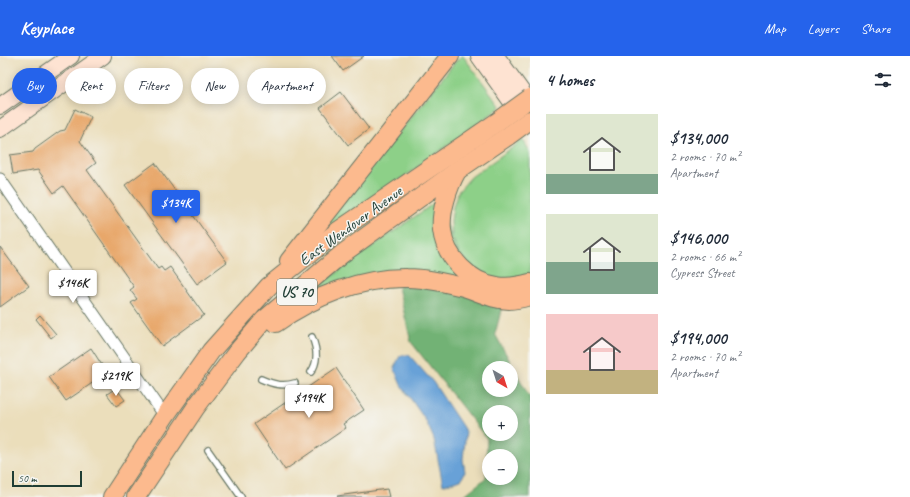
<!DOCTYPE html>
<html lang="en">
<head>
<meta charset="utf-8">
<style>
	:root { --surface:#fff; --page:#f6f6f7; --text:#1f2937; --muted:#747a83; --accent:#2563eb }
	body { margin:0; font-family:Caveat,sans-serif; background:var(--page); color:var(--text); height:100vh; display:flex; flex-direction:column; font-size:15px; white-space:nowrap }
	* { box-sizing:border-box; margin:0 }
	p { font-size:13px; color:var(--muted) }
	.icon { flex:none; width:22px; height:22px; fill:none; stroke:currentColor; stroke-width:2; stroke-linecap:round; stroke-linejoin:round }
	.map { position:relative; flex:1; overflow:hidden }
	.drawer { display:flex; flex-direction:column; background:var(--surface); width:380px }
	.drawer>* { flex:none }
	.top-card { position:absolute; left:12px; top:12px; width:380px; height:36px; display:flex; gap:8px }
	.needle { width:26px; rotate:141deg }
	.controls { position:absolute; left:482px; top:305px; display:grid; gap:8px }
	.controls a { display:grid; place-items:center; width:36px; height:36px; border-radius:50%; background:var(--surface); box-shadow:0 2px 10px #0003; font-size:20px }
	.scale { position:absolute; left:12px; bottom:10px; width:70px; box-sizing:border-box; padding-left:4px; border:2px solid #1f3d34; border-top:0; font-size:11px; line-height:14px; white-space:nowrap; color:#1f3d34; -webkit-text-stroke:3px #f6f6f2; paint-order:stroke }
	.price { position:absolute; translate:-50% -34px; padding:0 9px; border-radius:4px; background:#fff; color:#222; font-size:13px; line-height:26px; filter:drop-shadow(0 1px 2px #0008) }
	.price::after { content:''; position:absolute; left:50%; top:24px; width:12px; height:9px; margin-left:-6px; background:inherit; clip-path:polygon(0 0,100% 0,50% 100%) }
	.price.on { background:var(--accent); color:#fff }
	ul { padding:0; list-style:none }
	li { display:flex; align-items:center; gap:12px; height:100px; padding:0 16px }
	li span { display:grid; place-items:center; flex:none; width:112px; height:80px; border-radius:0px; color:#555 }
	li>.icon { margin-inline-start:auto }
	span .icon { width:48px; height:48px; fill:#fffc; stroke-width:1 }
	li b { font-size:17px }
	h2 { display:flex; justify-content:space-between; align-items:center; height:48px; padding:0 16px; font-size:17px }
	.tag { padding:0 14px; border-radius:18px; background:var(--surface); box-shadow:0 2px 10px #0003; font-size:14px; line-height:36px }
	.tag.on { background:var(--accent); color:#fff }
	header { display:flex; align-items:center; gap:24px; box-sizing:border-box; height:56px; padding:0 20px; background:var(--accent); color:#fff }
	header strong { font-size:19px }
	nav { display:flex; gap:22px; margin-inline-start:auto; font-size:14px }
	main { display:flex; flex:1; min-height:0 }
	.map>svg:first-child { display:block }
	.green { fill:#8dd088; stroke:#56865e }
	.forest { fill:#72b274; stroke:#487854; fill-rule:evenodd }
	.water { fill:#68a1d7; stroke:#446f86 }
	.building { fill:#e8a76b }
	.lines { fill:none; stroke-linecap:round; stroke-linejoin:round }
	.service-casing { stroke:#667563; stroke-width:8 }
	.minor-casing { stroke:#667563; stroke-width:13 }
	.secondary-casing { stroke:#667563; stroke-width:18 }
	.trunk-casing { stroke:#667563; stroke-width:20 }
	.service { stroke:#fff; stroke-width:5.5 }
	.minor { stroke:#fff; stroke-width:11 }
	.secondary { stroke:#fee3d2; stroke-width:16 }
	.trunk { stroke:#fcba8e; stroke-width:18 }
	.trunk-bridge-casing { stroke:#667563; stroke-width:20; stroke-linecap:butt }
	.trunk-bridge { stroke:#fcba8e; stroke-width:18 }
	.labels { text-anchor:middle; stroke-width:3; stroke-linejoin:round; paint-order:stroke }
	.shield { fill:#f6f6f2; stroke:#60746d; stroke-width:1 }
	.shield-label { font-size:15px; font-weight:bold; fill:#1f3d34 }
	.street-label { font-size:16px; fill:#1f3d34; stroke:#f6f6f2 }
</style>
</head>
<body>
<header>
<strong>Keyplace</strong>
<nav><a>Map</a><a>Layers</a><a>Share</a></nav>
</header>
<main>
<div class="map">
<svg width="530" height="441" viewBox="0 0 530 441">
	<rect width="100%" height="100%" fill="#f6f6f2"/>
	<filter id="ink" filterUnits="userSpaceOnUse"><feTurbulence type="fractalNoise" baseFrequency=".025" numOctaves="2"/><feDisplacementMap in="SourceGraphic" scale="8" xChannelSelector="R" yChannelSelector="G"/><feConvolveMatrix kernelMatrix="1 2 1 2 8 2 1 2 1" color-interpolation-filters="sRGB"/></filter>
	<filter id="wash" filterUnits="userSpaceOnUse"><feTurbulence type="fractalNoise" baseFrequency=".012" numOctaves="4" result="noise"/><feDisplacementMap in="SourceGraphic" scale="16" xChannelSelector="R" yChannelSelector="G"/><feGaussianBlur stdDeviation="0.9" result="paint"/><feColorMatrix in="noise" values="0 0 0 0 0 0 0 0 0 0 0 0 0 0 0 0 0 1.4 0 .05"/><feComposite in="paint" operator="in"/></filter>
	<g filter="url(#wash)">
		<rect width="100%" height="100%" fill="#ebdebb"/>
		<g class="green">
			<path d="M462,0H463L501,51L308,190L456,5Z"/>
			<path d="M523,84L530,96V224L501,226L470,210L459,197L452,181L451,165L453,151L458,136L471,121Z"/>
			<path d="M444,140L440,153L470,225L449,222L303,243L346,209Z"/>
		</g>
		<path class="forest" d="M419,229L444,232L502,251L495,278L530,342V441H457L463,440L486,422L487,383L411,286L398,231ZM489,312H511V334H489ZM489,356H511V378H489ZM489,400H511V422H489Z"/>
		<path class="water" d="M409,299L433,326L466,376L463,403L465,416L461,424L443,429L434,383L426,365L401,329L394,312L400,300Z"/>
		<g id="blocks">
			<g class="building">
				<path d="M332,0H364L343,15Z"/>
				<path d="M341,36L369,73L348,89L320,52Z"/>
				<path d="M75,53L91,61L80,85L96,107L87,114L158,213L161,211L164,215L170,211L204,259L162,290L131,247L137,243L130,234L134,231L63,130L54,137L38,114L13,118L10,99L33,96L35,93L60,75L65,74Z"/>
				<path d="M155,107L227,206L197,228L125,129Z"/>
				<path d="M0,191L29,230L0,251Z"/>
				<path d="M40,259L56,278L51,282L36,263Z"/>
				<path d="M91,292L107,317L66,345L49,321Z"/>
				<path d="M336,312L364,354L343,368L346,372L285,414L254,368Z"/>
				<path d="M116,332L125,344L116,350L107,338Z"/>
				<path d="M387,433L389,441H337V440Z"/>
			</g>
		</g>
	</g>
	<g filter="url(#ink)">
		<use href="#blocks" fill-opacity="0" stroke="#667563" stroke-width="1"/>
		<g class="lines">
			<defs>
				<g id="service">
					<path d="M311,316C319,305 317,293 312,281"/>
					<path d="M261,323C273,328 282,331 295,327"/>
					<path d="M208,394L241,441"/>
				</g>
				<path id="minor" d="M0,123L165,360"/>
				<g id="secondary">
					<path d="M479,0L523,62"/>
					<path d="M496,0L530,47"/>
					<path d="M0,50L71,0"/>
					<path d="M0,73L103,0"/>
				</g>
				<g id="trunk">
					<path d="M457,115C448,131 440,156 442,174C445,201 470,227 497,230C508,232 519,230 530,227"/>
					<path d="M289,205L450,0"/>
					<path d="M276,267C312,241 362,221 407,222C425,222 442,226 459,230C475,233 491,244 509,244C516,244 523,242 530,240"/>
					<path d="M112,441L165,360L211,295L269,230L338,175L497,66"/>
					<path d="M136,441L196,351L237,296L264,264L342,198L458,114L508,80"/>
				</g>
			</defs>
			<use href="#service" class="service-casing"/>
			<use href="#minor" class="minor-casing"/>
			<use href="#secondary" class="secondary-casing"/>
			<use href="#trunk" class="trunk-casing"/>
			<use href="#service" class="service"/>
			<use href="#minor" class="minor"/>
			<use href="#secondary" class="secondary"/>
			<use href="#trunk" class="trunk"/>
			<defs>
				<g id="trunk-bridge">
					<path d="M497,66L530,42"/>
					<path d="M508,80L530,64"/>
				</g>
			</defs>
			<use href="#trunk-bridge" class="trunk-bridge-casing"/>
			<use href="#trunk-bridge" class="trunk-bridge"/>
		</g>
	</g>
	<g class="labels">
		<rect class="shield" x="277" y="223" width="40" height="26" rx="3"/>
		<g class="shield-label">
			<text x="297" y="241">US 70</text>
		</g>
		<g class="street-label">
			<text transform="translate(350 169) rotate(-36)" y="6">East Wendover Avenue</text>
		</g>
	</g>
</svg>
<div class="controls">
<a><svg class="needle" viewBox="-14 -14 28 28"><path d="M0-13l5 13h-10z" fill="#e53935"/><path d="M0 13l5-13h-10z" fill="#747a83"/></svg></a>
<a>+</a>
<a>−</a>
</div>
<div class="scale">50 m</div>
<b class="price on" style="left:176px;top:168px">$134K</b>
<b class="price" style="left:73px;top:248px">$146K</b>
<b class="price" style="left:116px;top:341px">$219K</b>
<b class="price" style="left:309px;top:363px">$194K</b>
<div class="top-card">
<a class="tag on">Buy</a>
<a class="tag">Rent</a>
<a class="tag">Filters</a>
<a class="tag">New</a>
<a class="tag">Apartment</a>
</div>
</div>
<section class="drawer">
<h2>4 homes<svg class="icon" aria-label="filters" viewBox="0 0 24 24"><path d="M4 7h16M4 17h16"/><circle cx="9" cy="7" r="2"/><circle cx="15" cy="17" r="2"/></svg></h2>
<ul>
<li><span style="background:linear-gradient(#dfe7d0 75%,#7fa58c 0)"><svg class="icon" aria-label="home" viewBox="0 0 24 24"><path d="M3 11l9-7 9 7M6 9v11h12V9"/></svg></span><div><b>$134,000</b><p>2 rooms · 70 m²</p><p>Apartment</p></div></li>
<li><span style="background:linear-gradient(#dfe7d0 60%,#7fa58c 0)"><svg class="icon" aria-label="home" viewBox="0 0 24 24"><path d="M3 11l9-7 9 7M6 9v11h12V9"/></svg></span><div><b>$146,000</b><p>2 rooms · 66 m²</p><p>Cypress Street</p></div></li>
<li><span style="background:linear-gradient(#f6c9c9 70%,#c2b280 0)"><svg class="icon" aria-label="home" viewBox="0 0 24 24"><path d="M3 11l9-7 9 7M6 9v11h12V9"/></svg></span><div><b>$194,000</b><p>2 rooms · 70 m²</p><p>Apartment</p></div></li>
</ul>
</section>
</main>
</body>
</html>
